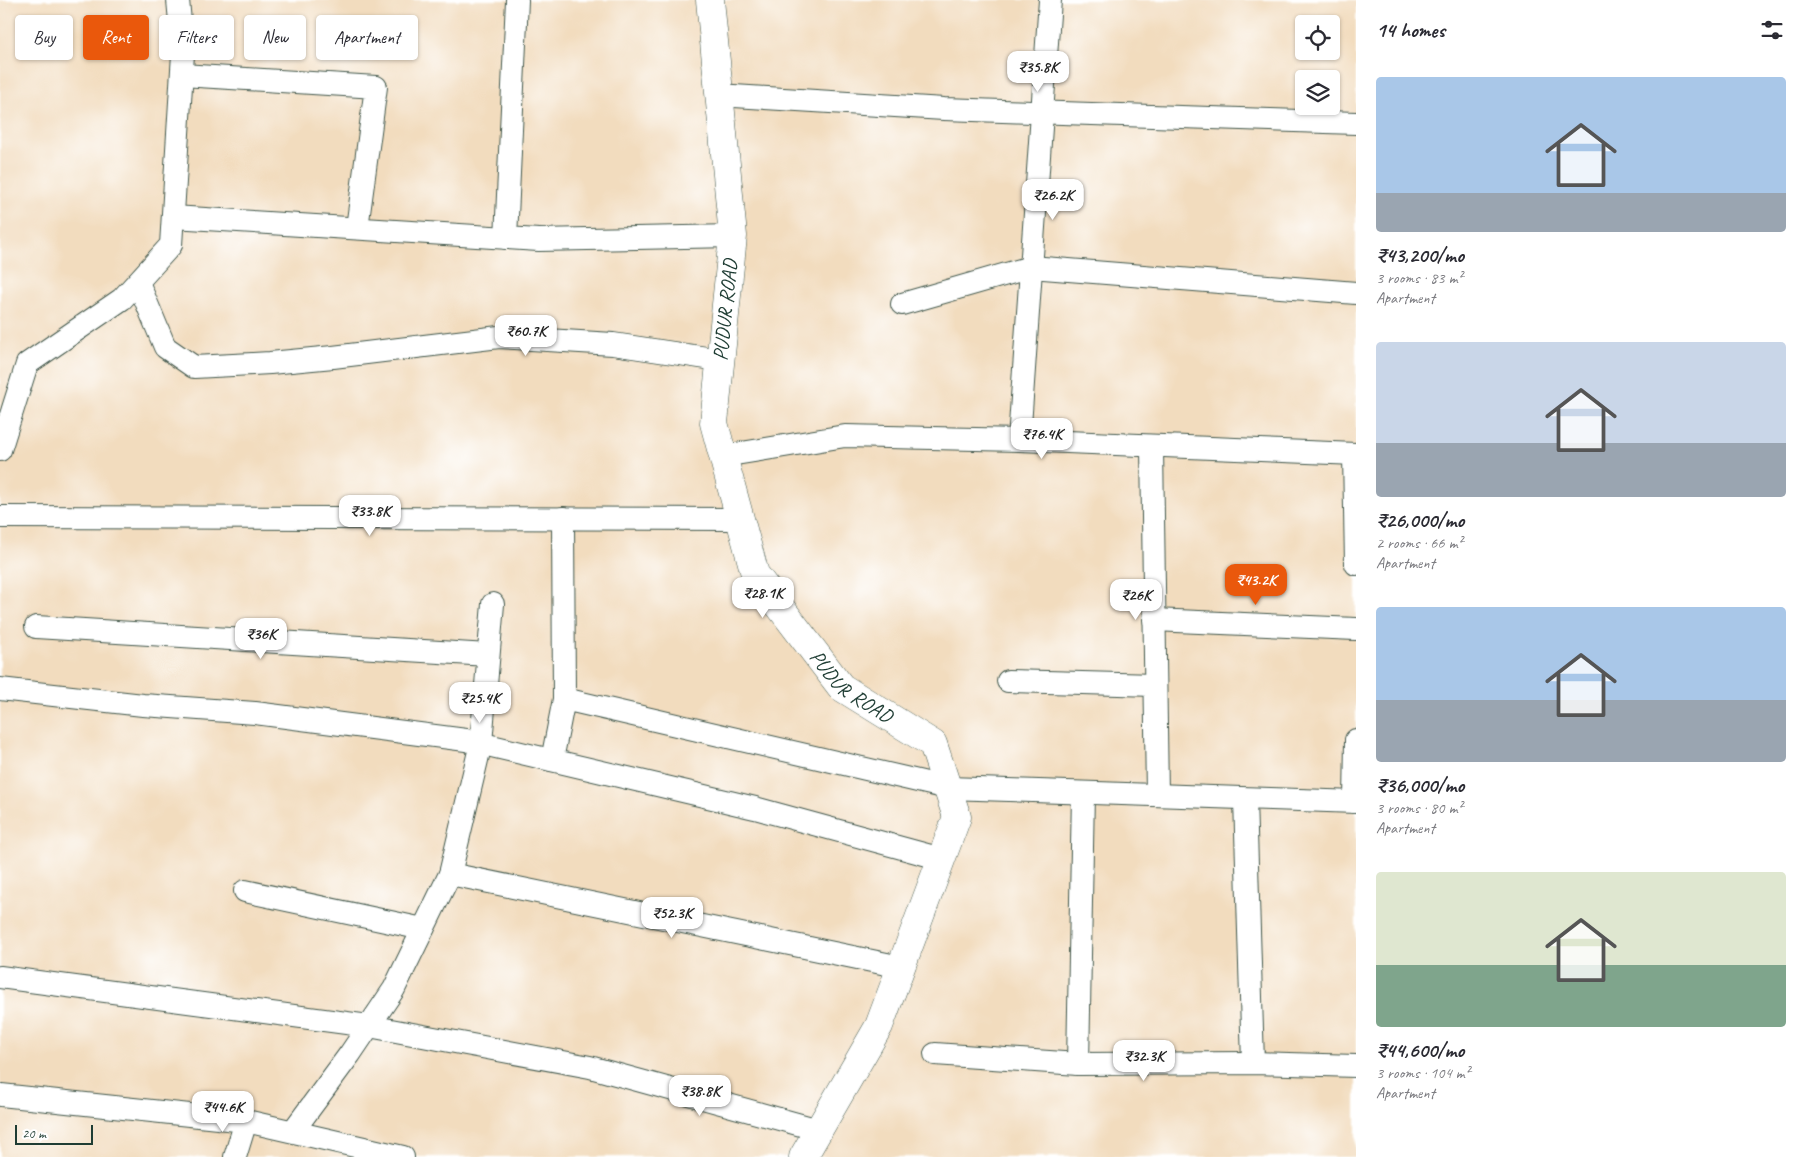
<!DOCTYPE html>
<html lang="en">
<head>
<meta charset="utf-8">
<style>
	:root { --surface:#fff; --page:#f7f7f7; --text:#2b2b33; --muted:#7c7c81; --accent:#ea580c }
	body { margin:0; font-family:Caveat,sans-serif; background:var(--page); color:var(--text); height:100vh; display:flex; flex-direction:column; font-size:19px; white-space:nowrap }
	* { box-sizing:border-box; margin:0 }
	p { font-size:16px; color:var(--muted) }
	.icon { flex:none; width:28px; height:28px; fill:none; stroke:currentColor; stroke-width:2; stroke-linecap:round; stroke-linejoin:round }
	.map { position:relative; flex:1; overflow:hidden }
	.panel { display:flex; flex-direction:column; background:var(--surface); width:450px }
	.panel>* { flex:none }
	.banner { position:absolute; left:15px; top:15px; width:475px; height:45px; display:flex; gap:10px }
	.tools { position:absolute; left:1295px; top:15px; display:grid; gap:10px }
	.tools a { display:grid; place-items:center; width:45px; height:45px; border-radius:5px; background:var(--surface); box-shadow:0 1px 4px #0004; font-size:25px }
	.scale { position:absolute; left:15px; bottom:12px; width:78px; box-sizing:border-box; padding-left:5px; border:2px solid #1f3d34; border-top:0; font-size:14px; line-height:18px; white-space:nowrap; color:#1f3d34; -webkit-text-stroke:4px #fff; paint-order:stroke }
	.price { position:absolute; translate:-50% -42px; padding:0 11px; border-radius:10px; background:#fff; color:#222; font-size:16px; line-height:32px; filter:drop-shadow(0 1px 2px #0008) }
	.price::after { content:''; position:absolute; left:50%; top:30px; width:15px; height:11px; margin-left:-8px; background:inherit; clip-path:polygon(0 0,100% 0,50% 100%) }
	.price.selected { background:var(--accent); color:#fff }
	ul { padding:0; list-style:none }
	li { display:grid; align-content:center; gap:10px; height:265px; padding:0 20px }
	li span { display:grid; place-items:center; height:155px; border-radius:5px; color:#555 }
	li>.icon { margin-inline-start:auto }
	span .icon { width:90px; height:90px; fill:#fffc; stroke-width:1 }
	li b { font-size:21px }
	h2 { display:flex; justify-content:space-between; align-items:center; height:60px; padding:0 20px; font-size:21px }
	.pill { padding:0 18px; border-radius:5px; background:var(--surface); box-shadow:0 1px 4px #0004; font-size:18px; line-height:45px }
	.pill.selected { background:var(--accent); color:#fff }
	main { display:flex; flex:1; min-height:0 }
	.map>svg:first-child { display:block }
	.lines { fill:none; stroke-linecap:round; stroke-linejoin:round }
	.minor-casing { stroke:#3f5549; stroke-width:24 }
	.tertiary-casing { stroke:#3f5549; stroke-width:29 }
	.minor { stroke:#fff; stroke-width:22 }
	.tertiary { stroke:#fff; stroke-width:28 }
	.labels { text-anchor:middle; stroke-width:5; stroke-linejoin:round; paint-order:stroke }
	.street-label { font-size:21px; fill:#1f3d34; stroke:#fff }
</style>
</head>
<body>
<main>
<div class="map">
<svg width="1356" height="1157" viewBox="0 0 1356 1157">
	<rect width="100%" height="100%" fill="#fff"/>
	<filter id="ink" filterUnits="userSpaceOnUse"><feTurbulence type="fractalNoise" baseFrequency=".02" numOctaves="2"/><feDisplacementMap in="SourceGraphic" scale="10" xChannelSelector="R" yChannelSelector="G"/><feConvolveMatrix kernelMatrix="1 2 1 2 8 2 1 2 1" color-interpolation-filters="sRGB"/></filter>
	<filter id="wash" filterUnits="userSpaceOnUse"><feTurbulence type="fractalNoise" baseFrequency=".0096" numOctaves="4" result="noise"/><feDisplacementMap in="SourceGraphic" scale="20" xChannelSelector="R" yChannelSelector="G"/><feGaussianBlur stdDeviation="1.12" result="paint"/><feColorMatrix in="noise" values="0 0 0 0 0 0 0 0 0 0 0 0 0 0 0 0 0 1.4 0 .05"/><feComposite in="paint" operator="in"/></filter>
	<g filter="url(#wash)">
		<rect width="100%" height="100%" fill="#f2dcbe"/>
	</g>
	<g filter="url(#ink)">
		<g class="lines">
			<defs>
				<g id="minor">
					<path d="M182,75L376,87L357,228"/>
					<path d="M718,95L944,109L1356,123"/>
					<path d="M173,217L539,240L733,236"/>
					<path d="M506,238L517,0"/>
					<path d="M138,282L165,347L194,367L270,363L333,357L499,337L613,344L720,360"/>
					<path d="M902,304L1031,267L1356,293"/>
					<path d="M1019,440L1050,0"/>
					<path d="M1152,447L1157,795"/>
					<path d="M0,450L27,364L122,299L171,245L183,54L178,0"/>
					<path d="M1354,454L1356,564"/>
					<path d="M723,456L845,436L1019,440L1356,454"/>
					<path d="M0,517L740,519"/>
					<path d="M563,518L564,699"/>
					<path d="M1154,620L1356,629"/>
					<path d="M36,627L488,655"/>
					<path d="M1008,681L1155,685"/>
					<path d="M0,689L143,705L255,713L466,740L755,808L942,859"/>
					<path d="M552,760L564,699L948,788L1356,802"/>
					<path d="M1245,799L1253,1063"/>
					<path d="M1355,802L1356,740"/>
					<path d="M450,874L901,967"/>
					<path d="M245,891L423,929"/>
					<path d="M0,977L369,1026L590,1067L819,1130"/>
					<path d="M935,1054L1078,1064L1253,1063L1356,1066"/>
					<path d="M1078,1064L1083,793"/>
					<path d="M1,1095L246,1121L403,1157"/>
					<path d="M293,1131L350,1054L394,989L450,874L481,743L493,604"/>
					<path d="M235,1157L246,1121"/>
				</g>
				<g id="tertiary">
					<path id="s1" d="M710,0L733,236L714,423L755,574L841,687L933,744L957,817L879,1026L803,1157"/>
				</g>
			</defs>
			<use href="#minor" class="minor-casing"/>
			<use href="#tertiary" class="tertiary-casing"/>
			<use href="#minor" class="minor"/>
			<use href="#tertiary" class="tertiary"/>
		</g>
	</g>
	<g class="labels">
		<g class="street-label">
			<text transform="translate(725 310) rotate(-84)" y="7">PUDUR ROAD</text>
			<text dy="7" stroke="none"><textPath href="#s1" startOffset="731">PUDUR ROAD</textPath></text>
		</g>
	</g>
</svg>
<div class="tools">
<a><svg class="icon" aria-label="locate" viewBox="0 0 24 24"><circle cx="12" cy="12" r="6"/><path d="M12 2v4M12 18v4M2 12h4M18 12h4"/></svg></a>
<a><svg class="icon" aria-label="layers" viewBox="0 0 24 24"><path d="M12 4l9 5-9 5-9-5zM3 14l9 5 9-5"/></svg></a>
</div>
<div class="scale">20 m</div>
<b class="price" style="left:1038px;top:93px">₹35.8K</b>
<b class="price" style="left:1053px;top:221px">₹26.2K</b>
<b class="price" style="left:526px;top:357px">₹60.7K</b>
<b class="price" style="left:1042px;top:460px">₹76.4K</b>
<b class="price" style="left:370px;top:537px">₹33.8K</b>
<b class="price selected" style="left:1256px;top:606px">₹43.2K</b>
<b class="price" style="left:763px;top:619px">₹28.1K</b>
<b class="price" style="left:1136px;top:621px">₹26K</b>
<b class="price" style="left:261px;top:660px">₹36K</b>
<b class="price" style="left:480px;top:724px">₹25.4K</b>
<b class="price" style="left:672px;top:939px">₹52.3K</b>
<b class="price" style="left:1144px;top:1082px">₹32.3K</b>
<b class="price" style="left:700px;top:1117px">₹38.8K</b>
<b class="price" style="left:223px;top:1133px">₹44.6K</b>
<div class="banner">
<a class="pill">Buy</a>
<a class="pill selected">Rent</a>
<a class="pill">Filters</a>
<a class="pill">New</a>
<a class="pill">Apartment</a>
</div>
</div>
<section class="panel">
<h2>14 homes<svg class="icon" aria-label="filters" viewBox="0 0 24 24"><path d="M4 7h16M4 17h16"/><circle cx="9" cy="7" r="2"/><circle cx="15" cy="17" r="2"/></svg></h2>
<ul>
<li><span style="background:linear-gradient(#a9c7e8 75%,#9aa5b1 0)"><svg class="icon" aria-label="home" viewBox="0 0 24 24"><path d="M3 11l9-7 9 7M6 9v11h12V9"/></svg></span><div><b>₹43,200/mo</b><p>3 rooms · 83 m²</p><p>Apartment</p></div></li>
<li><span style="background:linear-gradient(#c9d6e8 65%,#9aa5b1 0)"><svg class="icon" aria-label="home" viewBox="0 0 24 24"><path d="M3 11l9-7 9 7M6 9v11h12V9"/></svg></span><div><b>₹26,000/mo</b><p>2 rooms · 66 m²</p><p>Apartment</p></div></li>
<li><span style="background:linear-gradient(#a9c7e8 60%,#9aa5b1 0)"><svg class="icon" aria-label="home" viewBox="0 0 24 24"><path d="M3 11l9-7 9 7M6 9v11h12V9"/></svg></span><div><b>₹36,000/mo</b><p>3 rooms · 80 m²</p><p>Apartment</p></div></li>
<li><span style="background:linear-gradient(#dfe7d0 60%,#7fa58c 0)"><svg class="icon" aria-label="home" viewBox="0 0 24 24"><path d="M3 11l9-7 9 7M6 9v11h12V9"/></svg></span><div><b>₹44,600/mo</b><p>3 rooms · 104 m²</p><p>Apartment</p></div></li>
</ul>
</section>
</main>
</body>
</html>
